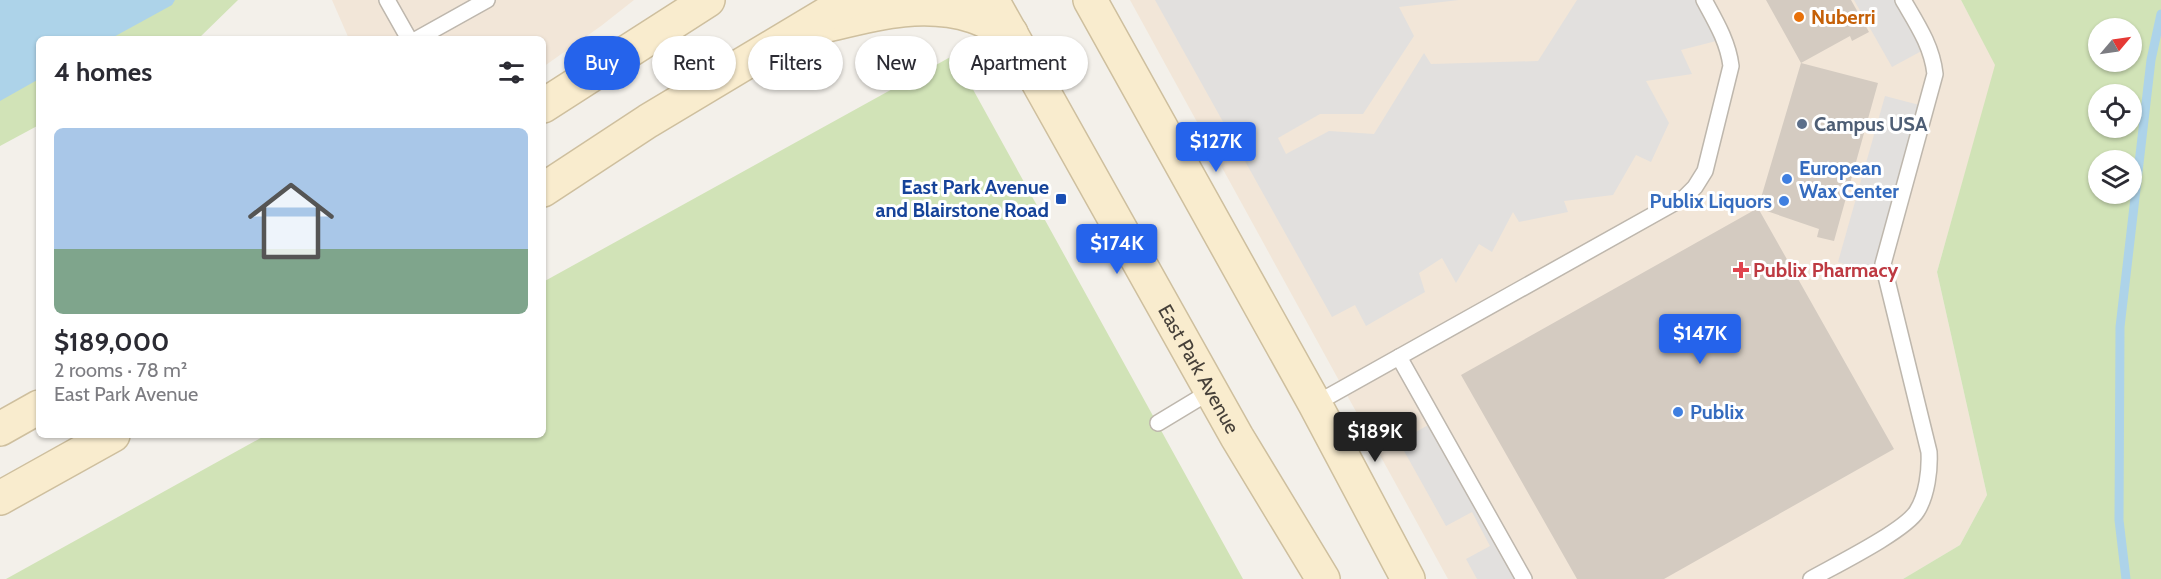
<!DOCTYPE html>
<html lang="en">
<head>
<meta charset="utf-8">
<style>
	:root { --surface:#fff; --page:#f7f7f7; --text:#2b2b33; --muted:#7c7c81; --accent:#2563eb }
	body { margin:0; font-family:Cabin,sans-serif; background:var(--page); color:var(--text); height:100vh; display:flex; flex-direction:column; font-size:22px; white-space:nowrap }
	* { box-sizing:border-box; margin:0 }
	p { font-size:20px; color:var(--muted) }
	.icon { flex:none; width:33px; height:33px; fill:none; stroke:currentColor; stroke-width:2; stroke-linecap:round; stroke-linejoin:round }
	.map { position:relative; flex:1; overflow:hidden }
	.details { position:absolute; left:36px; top:36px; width:510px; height:402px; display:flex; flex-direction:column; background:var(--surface); border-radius:9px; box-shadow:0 2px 4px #0004 }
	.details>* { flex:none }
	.banner { position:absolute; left:564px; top:36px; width:570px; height:54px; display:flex; gap:12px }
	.needle { width:39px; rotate:61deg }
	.fabs { position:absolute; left:2088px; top:18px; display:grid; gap:12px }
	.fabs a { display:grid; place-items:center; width:54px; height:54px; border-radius:50%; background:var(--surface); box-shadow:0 2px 4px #0004; font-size:30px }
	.price { position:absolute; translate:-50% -51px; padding:0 14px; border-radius:6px; background:var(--accent); color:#fff; font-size:20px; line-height:39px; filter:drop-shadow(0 2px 3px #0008) }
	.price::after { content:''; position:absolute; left:50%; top:36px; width:18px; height:14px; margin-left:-9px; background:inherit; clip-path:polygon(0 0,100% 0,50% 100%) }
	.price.on { background:#222; color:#fff }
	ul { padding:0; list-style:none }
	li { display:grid; align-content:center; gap:12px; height:318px; padding:0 18px }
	li span { display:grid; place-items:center; height:186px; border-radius:9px; color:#555 }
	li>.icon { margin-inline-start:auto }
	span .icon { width:108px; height:108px; fill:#fffc; stroke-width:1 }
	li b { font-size:26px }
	h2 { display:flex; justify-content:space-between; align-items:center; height:72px; padding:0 18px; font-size:26px }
	.chip { padding:0 21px; border-radius:27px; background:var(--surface); box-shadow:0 2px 4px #0004; font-size:21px; line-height:54px }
	.chip.on { background:var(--accent); color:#fff }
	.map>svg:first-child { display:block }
	.commercial { fill:#f2e6d8 }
	.green { fill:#d1e3b7; fill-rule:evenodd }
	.parking { fill:#e2e0de }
	.water { fill:#add3e9 }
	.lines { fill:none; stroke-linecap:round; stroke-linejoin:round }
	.stream { stroke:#add3e9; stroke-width:9 }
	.building { fill:#d4cbc1 }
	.lane-casing { stroke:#beb7ad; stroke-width:18 }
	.secondary-casing { stroke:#cebf9e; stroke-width:36 }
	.lane { stroke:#fff; stroke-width:15 }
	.secondary { stroke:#f9ecce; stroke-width:33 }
	.food-dot { fill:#e8710a; stroke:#fff; stroke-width:2 }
	.service-dot { fill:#5c6f8a; stroke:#fff; stroke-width:2 }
	.shop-dot { fill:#3f7fe0; stroke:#fff; stroke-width:2 }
	.transit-dot { fill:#1a4fb4; stroke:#fff; stroke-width:2 }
	.health-dot { fill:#e0444e; stroke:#fff; stroke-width:2 }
	.labels { text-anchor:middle; stroke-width:6; stroke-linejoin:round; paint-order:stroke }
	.food-label { font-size:20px; font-weight:bold; fill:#c56008; stroke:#fff; text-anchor:start }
	.service-label { font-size:20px; font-weight:bold; fill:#4e5e75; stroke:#fff; text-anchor:start }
	.shop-label { font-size:20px; font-weight:bold; fill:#366cbe; stroke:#fff; text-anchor:start }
	.transit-label { font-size:20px; font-weight:bold; fill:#164399; stroke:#fff; text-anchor:end }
	.health-label { font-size:20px; font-weight:bold; fill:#be3a42; stroke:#fff; text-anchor:start }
	.street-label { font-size:20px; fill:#464039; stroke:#fff }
</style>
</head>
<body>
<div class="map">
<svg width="2161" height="579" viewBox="0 0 2161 579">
	<rect width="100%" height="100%" fill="#f3f0ea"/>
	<g class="commercial">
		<path d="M332,0H634L601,26L543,67V39H349Z"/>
		<path d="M1130,0H1961L1996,65L1937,272L1987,495L1960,545L1903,579H1448Z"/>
	</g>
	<g class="green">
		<path d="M0,0H238L198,39H39V125L0,146Z"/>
		<path d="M1961,0H2161V579H1903L1960,545L1987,495L1937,272L1995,65ZM2132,28V62H2098V28ZM2132,94V128H2098V94ZM2098,160H2132V194H2098Z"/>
		<path d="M954,55L1243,579H6L266,435H543V282Z"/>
	</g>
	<g class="parking">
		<path d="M1155,0H1459L1399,7L1414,36L1363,114H1320L1278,138L1286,154L1329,131L1374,134L1424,53L1431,64L1538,61L1577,0H1704L1724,39L1681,50L1692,74L1646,81L1669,123L1651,162L1636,155L1613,195L1564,201L1568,212L1519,222L1513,212L1492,252L1479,244L1456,283L1442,258L1419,273L1425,292L1366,326L1355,305L1332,317Z"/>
		<path d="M1854,0H1903L1929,47L1892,67Z"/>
		<path d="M1885,96L1927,107L1886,278L1838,262Z"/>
		<path d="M1435,421L1524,579H1477L1466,559L1490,546L1472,512L1446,526L1399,442Z"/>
	</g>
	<path class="water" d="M0,0H175L172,5L110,39H39V79L0,101Z"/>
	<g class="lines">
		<path class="stream" d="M2126,579L2119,520L2120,327L2151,60L2161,14"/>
	</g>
	<path class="building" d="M1766,0H1851L1869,32L1852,41L1850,36L1801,63L1878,83L1834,241L1817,237L1819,229L1758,208L1894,449L1664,579H1577L1461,375L1758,208L1801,63Z"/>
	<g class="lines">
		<defs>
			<g id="lane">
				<path d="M387,0L409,39"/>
				<path d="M417,39L487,0"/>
				<path d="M1399,357L1524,579"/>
				<path d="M1315,404L1685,197L1695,187L1705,171L1731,66C1728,42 1716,22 1704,0"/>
				<path d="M1158,423L1211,391"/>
				<path d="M1811,579C1834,566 1905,531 1917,511C1927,495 1930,470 1929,452L1883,264L1935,74C1932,46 1917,24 1903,0"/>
			</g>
			<g id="secondary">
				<path id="s1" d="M992,0L1237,437L1323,579"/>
				<path d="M1090,0L1315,404L1408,579"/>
				<path d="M824,26C874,14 922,0 973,16C986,20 998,28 1011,33"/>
				<path d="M543,106L708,0"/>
				<path d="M543,190L648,121L850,0"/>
				<path d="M0,429L39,407"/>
				<path d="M0,498L113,435"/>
			</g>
		</defs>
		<use href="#lane" class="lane-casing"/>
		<use href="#secondary" class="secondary-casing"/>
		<use href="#lane" class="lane"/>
		<use href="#secondary" class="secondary"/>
	</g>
	<circle class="food-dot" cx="1799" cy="17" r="6"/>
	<circle class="service-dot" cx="1802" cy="124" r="6"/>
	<g class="shop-dot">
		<circle cx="1787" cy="179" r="6"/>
		<circle cx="1784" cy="201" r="6"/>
		<circle cx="1678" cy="412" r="6"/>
	</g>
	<rect class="transit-dot" x="1055" y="193" width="12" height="12" rx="3"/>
	<path class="health-dot" d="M1738 261h6v6h6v6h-6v6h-6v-6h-6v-6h6z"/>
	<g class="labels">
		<g class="food-label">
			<text x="1811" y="24">Nuberri</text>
		</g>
		<g class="service-label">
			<text x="1814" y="131">Campus USA</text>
		</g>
		<g class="shop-label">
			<text x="1799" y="175">European<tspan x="1799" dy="23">Wax Center</tspan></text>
			<text x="1772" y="208" text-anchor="end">Publix Liquors</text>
			<text x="1690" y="419">Publix</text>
		</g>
		<g class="transit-label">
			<text x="1049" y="194">East Park Avenue<tspan x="1049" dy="23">and Blairstone Road</tspan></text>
		</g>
		<g class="health-label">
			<text x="1753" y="277">Publix Pharmacy</text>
		</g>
		<g class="street-label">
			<text dy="7" stroke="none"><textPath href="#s1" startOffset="423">East Park Avenue</textPath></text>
		</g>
	</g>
</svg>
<div class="fabs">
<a><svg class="needle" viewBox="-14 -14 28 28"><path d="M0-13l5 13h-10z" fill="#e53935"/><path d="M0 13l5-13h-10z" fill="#7c7c81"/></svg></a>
<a><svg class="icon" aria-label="locate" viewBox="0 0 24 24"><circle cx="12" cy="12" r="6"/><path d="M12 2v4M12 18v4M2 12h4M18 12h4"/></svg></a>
<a><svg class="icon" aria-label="layers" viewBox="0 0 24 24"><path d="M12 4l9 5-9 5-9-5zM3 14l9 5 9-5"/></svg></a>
</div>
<b class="price" style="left:1216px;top:173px">$127K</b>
<b class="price" style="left:1117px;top:275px">$174K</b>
<b class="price" style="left:1700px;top:365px">$147K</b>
<b class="price on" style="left:1375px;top:463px">$189K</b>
<div class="banner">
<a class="chip on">Buy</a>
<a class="chip">Rent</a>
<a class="chip">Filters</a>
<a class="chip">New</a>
<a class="chip">Apartment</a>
</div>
<section class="details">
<h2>4 homes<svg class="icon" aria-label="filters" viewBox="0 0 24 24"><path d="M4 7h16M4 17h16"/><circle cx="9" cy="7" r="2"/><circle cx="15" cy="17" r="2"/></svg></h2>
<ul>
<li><span style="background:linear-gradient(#a9c7e8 65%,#7fa58c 0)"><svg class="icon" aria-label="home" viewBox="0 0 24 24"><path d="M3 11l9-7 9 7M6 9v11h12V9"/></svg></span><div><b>$189,000</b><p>2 rooms · 78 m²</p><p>East Park Avenue</p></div></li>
</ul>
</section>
</div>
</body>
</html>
